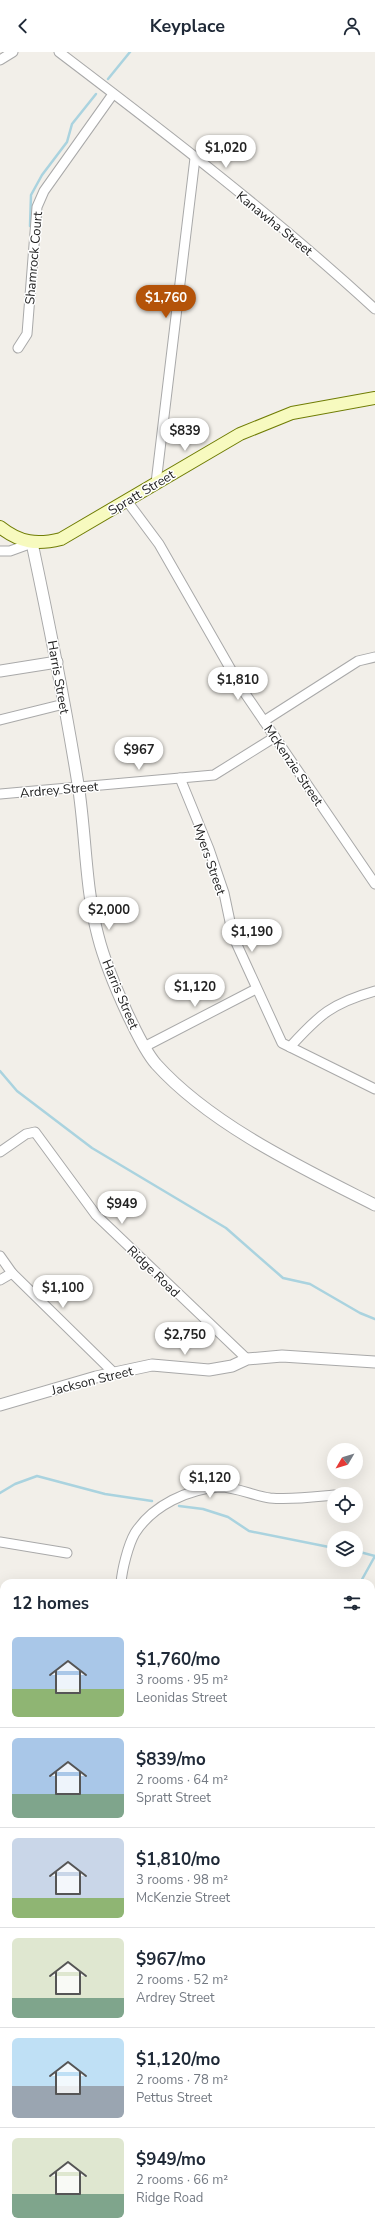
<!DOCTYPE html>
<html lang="en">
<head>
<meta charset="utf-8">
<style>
	:root { --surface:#fff; --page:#f2f2f3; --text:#1f2937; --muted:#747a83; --line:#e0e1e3; --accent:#b45309 }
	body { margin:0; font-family:"Nunito Sans",sans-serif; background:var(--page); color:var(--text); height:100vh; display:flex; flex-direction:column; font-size:15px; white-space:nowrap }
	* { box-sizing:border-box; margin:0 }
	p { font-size:13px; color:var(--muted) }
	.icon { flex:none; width:22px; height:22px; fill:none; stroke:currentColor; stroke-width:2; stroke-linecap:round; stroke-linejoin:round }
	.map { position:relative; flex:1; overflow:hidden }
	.details { position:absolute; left:0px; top:1527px; width:375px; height:656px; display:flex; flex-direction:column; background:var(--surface); border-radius:12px 12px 0 0; box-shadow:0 4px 16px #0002 }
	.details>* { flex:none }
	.needle { width:26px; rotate:232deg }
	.tools { position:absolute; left:327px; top:1391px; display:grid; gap:8px }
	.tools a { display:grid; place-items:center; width:36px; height:36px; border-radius:50%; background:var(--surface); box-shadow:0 4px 16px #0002; font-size:20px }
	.price { position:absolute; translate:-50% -34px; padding:0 9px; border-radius:14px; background:#fff; color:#222; font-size:13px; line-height:26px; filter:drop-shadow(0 1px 2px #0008) }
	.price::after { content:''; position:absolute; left:50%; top:24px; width:12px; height:9px; margin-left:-6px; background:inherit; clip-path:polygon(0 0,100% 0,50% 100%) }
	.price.on { background:var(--accent); color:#fff }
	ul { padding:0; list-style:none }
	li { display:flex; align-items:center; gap:12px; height:100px; padding:0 12px }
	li+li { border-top:1px solid var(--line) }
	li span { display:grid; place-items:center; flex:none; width:112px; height:80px; border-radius:6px; color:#555 }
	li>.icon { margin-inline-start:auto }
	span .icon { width:48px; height:48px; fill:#fffc; stroke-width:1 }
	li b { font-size:17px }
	h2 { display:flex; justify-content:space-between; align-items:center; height:48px; padding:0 12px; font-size:17px }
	header { display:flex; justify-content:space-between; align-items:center; height:52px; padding:0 12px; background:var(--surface); font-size:18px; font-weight:700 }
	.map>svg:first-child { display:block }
	.education { fill:#ffffe5 }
	.parking { fill:#e2e2e2 }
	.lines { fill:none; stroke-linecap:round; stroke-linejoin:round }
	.stream { stroke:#aad3df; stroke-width:2.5 }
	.minor-casing { stroke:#a9a9a9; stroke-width:11 }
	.tertiary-casing { stroke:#a9a9a9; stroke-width:13 }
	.secondary-casing { stroke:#707d05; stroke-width:14 }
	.primary-casing { stroke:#a06b00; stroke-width:16 }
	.minor { stroke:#fff; stroke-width:9 }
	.tertiary { stroke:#fff; stroke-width:11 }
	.secondary { stroke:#f7fabf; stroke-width:12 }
	.primary { stroke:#fcd6a4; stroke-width:14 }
	.labels { text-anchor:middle; stroke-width:3; stroke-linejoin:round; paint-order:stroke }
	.street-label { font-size:13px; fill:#222; stroke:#fff }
</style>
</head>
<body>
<header><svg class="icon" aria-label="back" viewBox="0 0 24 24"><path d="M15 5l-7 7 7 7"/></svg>Keyplace<svg class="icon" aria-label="person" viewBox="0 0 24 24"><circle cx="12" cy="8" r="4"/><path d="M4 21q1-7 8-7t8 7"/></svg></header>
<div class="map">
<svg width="375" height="2183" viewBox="0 0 375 2183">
	<rect width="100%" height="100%" fill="#f2efe9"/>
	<path class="education" d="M375,1974V2183H0V2077L4,2072V2179H371V1975Z"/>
	<path class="parking" d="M375,2000V2060L372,2061L371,2001Z"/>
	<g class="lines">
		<g class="stream">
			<path d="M108,27L130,0"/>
			<path d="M30,174L31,143L42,123L67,90L72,72L96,42"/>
			<path d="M0,1019L17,1039L92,1096L226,1176L283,1226L310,1232L360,1261L375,1267"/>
			<path d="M0,1441L15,1432L37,1424L105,1442L152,1449"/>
			<path d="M179,1454L203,1457L228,1465L249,1479L334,1496"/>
			<path d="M356,1499L375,1504"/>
			<path d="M360,1531L375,1504"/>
			<path d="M0,1787L4,1785"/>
			<path d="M0,2077L4,2072"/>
		</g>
		<defs>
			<g id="minor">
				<path d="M59,0C167,82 275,165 375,257"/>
				<path d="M0,8L13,0"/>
				<path d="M18,296L27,282L37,155L44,139L113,42"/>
				<path d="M156,431L195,106"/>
				<path d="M127,449L159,492L242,637L375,832"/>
				<path d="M0,499H10L32,491"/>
				<path d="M0,668L64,652"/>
				<path d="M264,669L358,609L375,605"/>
				<path d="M180,726L209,797L224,841L233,884L282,991L375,1037"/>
				<path d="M0,742L214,723L275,685"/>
				<path d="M144,995L256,937"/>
				<path d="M290,995C319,963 332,951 375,939"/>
				<path d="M0,1100L26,1082L35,1080L96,1163L247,1307"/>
				<path d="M0,1204L12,1221L114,1321"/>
				<path d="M0,1228L12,1221"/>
				<path d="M0,1490L67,1501"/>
				<path d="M121,1531C122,1518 128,1493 135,1481C153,1453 188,1437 220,1435C236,1435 254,1444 270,1446C292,1448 313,1445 334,1443"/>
				<path d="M0,1606H4"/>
				<path d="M371,1707L375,1711"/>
				<path d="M0,1727H4"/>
				<path d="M228,2179L229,2183"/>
				<path d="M336,2179L337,2183"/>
			</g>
			<g id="tertiary">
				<path d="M32,491C49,571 65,651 78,732C86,782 85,835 98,884C105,912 116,937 128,963C136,979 144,998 156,1012C211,1073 302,1116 375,1153"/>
				<path d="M0,619L57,610"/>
				<path d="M0,1353L96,1325L152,1313L209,1318L232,1314L247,1307L282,1304L375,1310"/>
			</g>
			<path id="secondary" d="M0,475C20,491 37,493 61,487L240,382L292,361L375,346"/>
			<g id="primary">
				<path d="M371,1857L375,1855"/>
				<path d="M0,1976L4,1975"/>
			</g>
		</defs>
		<use href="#minor" class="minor-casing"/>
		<use href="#tertiary" class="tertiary-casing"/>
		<use href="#secondary" class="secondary-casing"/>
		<use href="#primary" class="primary-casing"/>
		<use href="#minor" class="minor"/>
		<use href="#tertiary" class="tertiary"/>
		<use href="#secondary" class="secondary"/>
		<use href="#primary" class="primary"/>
	</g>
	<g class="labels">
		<g class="street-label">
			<text transform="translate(275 171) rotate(39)" y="5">Kanawha Street</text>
			<text transform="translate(33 206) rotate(-85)" y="5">Shamrock Court</text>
			<text transform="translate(141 440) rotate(-31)" y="5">Spratt Street</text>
			<text transform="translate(59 625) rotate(80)" y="5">Harris Street</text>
			<text transform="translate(294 713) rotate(56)" y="5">McKenzie Street</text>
			<text transform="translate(59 737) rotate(-5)" y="5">Ardrey Street</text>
			<text transform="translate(210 807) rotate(71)" y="5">Myers Street</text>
			<text transform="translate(121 942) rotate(67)" y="5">Harris Street</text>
			<text transform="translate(154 1219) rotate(44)" y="5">Ridge Road</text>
			<text transform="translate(92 1328) rotate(-14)" y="5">Jackson Street</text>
		</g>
	</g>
</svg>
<div class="tools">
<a><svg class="needle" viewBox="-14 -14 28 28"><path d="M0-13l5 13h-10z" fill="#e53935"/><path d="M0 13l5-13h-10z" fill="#747a83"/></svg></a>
<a><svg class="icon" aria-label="locate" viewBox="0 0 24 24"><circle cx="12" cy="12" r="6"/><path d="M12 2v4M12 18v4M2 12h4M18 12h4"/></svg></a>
<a><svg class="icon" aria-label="layers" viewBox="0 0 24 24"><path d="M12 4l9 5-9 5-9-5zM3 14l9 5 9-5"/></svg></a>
</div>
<b class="price" style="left:226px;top:117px">$1,020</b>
<b class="price on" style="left:166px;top:267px">$1,760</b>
<b class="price" style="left:185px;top:400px">$839</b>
<b class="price" style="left:238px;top:649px">$1,810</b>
<b class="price" style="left:139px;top:719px">$967</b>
<b class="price" style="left:109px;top:879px">$2,000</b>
<b class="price" style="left:252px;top:901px">$1,190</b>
<b class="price" style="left:195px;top:956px">$1,120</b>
<b class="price" style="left:122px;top:1173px">$949</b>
<b class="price" style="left:63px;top:1257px">$1,100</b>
<b class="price" style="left:185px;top:1304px">$2,750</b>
<b class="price" style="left:210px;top:1447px">$1,120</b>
<section class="details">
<h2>12 homes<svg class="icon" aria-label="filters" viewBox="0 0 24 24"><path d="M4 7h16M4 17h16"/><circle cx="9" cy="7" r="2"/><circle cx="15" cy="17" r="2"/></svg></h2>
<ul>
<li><span style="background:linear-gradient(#a9c7e8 65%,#8fb573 0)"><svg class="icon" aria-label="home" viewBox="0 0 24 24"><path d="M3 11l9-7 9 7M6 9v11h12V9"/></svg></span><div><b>$1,760/mo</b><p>3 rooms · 95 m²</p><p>Leonidas Street</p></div></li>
<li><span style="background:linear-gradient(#a9c7e8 70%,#7fa58c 0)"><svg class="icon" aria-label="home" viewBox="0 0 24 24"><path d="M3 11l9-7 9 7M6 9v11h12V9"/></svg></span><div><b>$839/mo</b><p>2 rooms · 64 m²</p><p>Spratt Street</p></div></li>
<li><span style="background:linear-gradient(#c9d6e8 75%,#8fb573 0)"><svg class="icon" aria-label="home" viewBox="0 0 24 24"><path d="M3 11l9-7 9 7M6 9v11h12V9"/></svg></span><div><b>$1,810/mo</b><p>3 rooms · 98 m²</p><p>McKenzie Street</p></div></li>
<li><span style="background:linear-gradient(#dfe7d0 75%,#7fa58c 0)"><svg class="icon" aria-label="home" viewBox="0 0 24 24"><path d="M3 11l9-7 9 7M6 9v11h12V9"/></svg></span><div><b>$967/mo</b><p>2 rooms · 52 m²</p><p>Ardrey Street</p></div></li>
<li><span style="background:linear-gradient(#bfe0f5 60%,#9aa5b1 0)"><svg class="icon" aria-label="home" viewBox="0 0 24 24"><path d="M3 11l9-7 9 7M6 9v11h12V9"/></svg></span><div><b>$1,120/mo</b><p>2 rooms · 78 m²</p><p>Pettus Street</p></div></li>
<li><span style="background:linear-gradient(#dfe7d0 70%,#7fa58c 0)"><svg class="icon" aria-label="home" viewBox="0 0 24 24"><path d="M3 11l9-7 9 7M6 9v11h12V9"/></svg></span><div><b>$949/mo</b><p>2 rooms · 66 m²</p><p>Ridge Road</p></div></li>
</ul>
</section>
</div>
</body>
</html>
